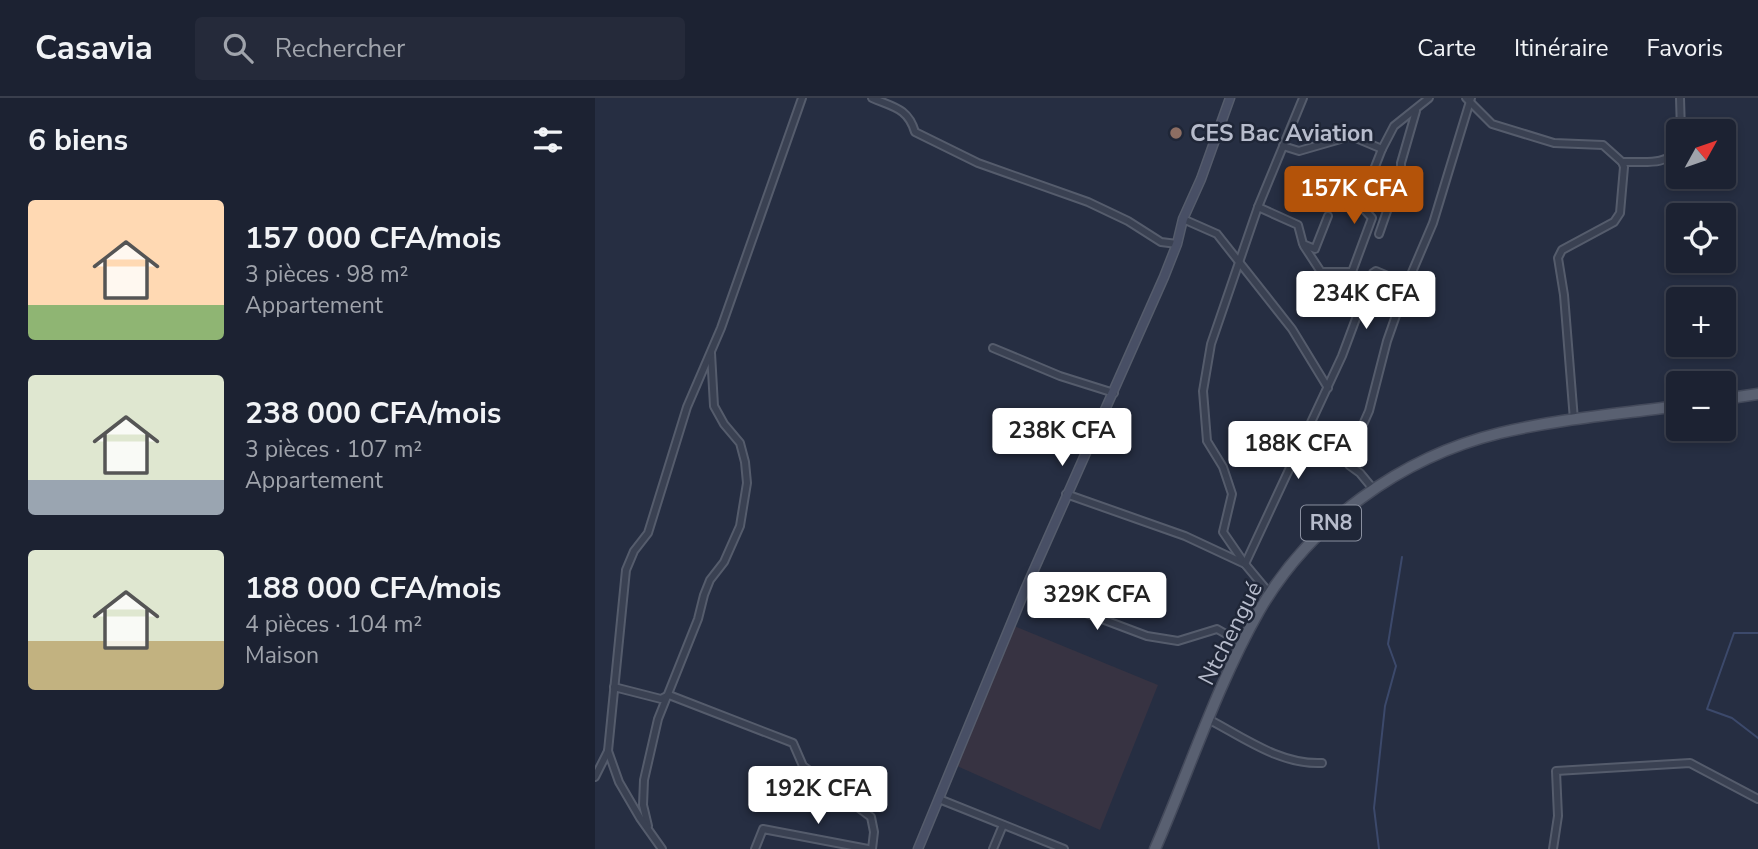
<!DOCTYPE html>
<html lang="fr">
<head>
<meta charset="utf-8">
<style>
	:root { --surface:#1c2232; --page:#252a3a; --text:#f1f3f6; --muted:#a0a4ac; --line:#3a3f4d; --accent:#b45309 }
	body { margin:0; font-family:"Nunito Sans",sans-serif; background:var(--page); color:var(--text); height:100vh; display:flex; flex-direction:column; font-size:26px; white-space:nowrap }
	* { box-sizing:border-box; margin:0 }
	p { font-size:23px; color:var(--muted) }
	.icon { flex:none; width:38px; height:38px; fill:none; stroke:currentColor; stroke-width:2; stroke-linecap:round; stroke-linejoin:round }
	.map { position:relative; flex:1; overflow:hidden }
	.side { display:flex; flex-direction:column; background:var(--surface); width:595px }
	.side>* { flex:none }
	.needle { width:46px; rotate:50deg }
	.buttons { position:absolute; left:1071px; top:21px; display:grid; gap:14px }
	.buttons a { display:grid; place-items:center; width:70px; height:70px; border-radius:7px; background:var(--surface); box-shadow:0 4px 10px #0003,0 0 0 2px var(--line); font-size:35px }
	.price { position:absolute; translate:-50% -60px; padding:0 16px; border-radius:7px; background:#fff; color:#222; font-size:23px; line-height:46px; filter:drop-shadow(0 2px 4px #0008) }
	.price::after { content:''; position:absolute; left:50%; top:42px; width:21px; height:16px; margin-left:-10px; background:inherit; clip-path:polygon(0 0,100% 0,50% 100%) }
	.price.active { background:var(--accent); color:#fff }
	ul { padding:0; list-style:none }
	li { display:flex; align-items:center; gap:21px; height:175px; padding:0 28px }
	li span { display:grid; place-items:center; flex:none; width:196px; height:140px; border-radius:7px; color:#555 }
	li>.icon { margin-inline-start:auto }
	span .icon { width:84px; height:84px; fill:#fffc; stroke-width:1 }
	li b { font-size:30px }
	h2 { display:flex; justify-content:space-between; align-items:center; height:84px; padding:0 28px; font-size:30px }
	header { display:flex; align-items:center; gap:42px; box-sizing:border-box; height:98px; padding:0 35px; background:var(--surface); border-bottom:2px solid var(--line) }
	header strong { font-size:33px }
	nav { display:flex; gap:38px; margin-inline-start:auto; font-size:24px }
	.search { width:490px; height:63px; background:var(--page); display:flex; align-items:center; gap:18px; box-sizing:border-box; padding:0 24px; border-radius:7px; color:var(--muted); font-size:26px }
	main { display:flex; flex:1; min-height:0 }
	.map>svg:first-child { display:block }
	.medical { fill:#373342 }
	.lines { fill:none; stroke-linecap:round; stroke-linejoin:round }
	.stream { stroke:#3c496b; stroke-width:2 }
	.street-casing { stroke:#555c6c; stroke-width:10 }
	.secondary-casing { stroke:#555c6c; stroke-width:11 }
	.primary-casing { stroke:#444a5b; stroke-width:13 }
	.street { stroke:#3a4152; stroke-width:6 }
	.secondary { stroke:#484f65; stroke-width:8 }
	.primary { stroke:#596071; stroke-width:10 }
	.education-dot { fill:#8d6e63; stroke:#1f2637; stroke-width:2.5 }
	.labels { text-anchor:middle; stroke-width:5; stroke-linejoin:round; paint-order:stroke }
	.shield { fill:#1f2637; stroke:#898f9f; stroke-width:2 }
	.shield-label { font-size:21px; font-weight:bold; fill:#b7bccc }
	.poi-label { font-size:23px; font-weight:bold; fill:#b7bccc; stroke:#1f2637; text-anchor:start }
	.street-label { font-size:23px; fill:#b7bccc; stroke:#1f2637 }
</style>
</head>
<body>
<header>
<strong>Casavia</strong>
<div class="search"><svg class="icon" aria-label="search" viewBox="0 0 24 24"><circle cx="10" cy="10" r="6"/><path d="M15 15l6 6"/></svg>Rechercher</div>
<nav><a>Carte</a><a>Itinéraire</a><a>Favoris</a></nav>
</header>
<main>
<section class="side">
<h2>6 biens<svg class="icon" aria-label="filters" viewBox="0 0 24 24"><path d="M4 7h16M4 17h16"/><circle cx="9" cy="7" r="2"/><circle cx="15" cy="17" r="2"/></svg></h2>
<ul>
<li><span style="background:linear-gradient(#ffd9b3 75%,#8fb573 0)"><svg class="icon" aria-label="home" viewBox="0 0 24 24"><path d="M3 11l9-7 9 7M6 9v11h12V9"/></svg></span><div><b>157 000 CFA/mois</b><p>3 pièces · 98 m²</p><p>Appartement</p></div></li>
<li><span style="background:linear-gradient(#dfe7d0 75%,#9aa5b1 0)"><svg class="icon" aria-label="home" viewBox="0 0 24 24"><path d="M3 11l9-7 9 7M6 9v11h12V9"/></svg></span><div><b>238 000 CFA/mois</b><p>3 pièces · 107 m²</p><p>Appartement</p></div></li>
<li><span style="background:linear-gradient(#dfe7d0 65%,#c2b280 0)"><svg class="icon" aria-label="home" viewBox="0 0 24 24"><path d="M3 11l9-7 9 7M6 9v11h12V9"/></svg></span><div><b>188 000 CFA/mois</b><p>4 pièces · 104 m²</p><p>Maison</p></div></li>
</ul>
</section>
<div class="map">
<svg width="1163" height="751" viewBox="0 0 1163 751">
	<rect width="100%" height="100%" fill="#262e42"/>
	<path class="medical" d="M419,528L563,587L505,732L362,668Z"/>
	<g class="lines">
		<g class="stream">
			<path d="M1163,535H1139L1112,611L1137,620L1163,640"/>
			<path d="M784,751L779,710L790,608L801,568L793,546L807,459"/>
		</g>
		<defs>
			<g id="street">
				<path d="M277,0C298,9 313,10 320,34L383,65L493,104L533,123L566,144L582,146"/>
				<path d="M871,0L897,26L959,45L1008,47L1027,64L1029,69L1025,115L1019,124L967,152L963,160L969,197L979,322"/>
				<path d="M1085,0L1086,33"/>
				<path d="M688,48L704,53L756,38L787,51"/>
				<path d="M1027,64C1047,63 1072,69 1083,50"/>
				<path d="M663,109L703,127L708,146L720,151L733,118"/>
				<path d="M588,121L622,136L697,231L733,290"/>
				<path d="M784,136L806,73V65L821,13"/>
				<path d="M709,148L726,174H757"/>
				<path d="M764,210L757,174L777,120L765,107L787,51L799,28L834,0"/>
				<path d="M398,250L465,278L519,295"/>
				<path d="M779,392L765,375L754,367V358L774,313L792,243L812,186L838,125L876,0"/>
				<path d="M471,396L590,438L650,466L675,496"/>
				<path d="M650,466L628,434L637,396L628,369L612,343L608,293L616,246L663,109L708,0"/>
				<path d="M650,466L747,258L778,175L781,173L812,186"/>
				<path d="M430,492L552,538L583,543L622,531L647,545"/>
				<path d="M19,589L66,601L74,597L198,645L208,668L276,719L279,734L277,751"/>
				<path d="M615,622C649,640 686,667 727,665"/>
				<path d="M0,679L13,653"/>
				<path d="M344,701L469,751"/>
				<path d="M53,728L48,707L49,682L63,621L103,521L109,497L115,482L129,464L145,428L152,385L150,364L145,345L129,326L119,308L116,255"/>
				<path d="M67,751L45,720L24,684L13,653L31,472L39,453L53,435L92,309L126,230L207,0"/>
				<path d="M160,751L168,731L273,751"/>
				<path d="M398,751L408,727"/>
				<path d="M958,751L963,718L961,673L1095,665L1163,701"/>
			</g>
			<path id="secondary" d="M323,751L430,492L569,179L582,146L588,121L606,81L635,0"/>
			<g id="primary">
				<path d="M1129,301L1163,296"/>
				<path d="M560,751C594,673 622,587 664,513C715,425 806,359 905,335C963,321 1024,316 1083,308"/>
			</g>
		</defs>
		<use href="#street" class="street-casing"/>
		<use href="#secondary" class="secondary-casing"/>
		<use href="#primary" class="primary-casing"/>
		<use href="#street" class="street"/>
		<use href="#secondary" class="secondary"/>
		<use href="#primary" class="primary"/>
	</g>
	<circle class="education-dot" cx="581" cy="35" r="7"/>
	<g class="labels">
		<rect class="shield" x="706" y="407.5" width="60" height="35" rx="5"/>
		<g class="shield-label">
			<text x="736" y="432">RN8</text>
		</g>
		<g class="poi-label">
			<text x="595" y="43">CES Bac Aviation</text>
		</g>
		<g class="street-label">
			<text transform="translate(635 535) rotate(-63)" y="8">Ntchengué</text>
		</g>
	</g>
</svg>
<div class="buttons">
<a><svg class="needle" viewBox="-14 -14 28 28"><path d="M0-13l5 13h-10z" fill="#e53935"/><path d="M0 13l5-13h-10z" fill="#a0a4ac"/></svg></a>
<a><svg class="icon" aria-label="locate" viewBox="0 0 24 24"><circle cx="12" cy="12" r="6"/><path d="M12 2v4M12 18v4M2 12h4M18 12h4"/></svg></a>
<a>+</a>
<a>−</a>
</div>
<b class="price active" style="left:759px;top:128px">157K CFA</b>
<b class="price" style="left:771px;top:233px">234K CFA</b>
<b class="price" style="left:467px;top:370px">238K CFA</b>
<b class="price" style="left:703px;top:383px">188K CFA</b>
<b class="price" style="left:502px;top:534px">329K CFA</b>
<b class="price" style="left:223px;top:728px">192K CFA</b>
</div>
</main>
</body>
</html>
